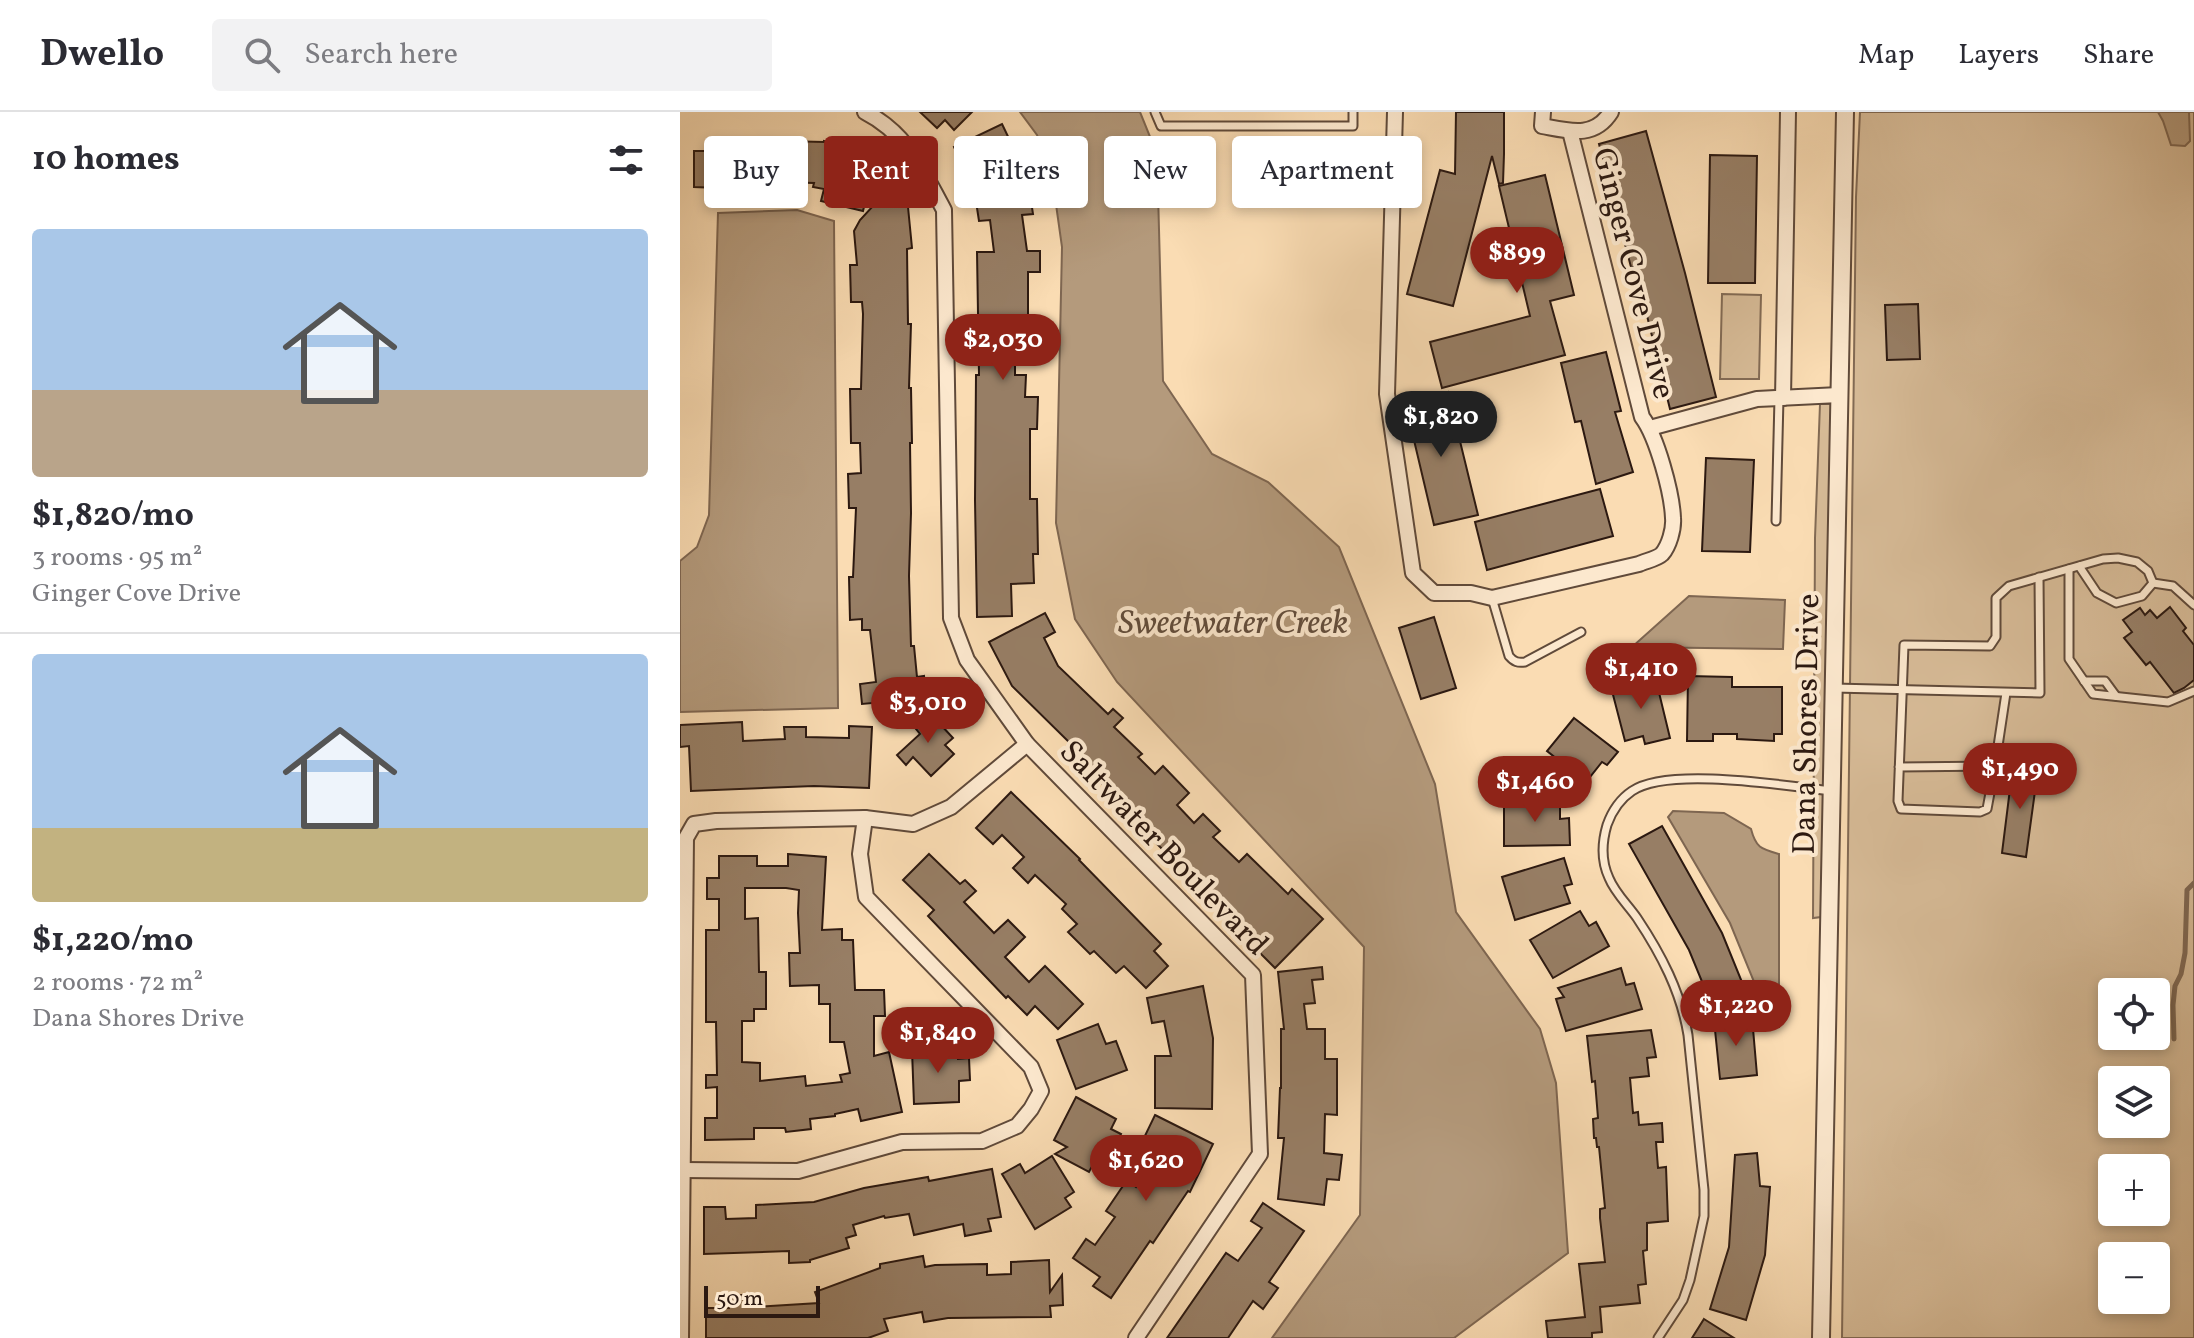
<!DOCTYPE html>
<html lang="en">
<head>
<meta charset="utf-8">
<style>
	:root { --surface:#fff; --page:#f2f2f3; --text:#2b2b33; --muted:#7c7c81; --line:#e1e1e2; --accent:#8f2418 }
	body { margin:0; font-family:Vollkorn,serif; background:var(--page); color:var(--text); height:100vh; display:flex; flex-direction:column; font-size:30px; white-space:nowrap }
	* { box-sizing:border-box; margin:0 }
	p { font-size:26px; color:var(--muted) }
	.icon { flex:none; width:44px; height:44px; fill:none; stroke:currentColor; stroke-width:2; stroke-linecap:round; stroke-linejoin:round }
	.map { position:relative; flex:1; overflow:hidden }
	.drawer { display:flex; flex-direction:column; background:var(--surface); width:680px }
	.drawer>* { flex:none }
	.banner { position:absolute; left:24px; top:24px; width:760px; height:72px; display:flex; gap:16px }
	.buttons { position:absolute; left:1418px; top:866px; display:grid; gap:16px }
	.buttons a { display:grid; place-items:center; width:72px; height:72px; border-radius:8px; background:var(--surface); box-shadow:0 4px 12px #0003; font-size:40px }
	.scale { position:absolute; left:24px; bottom:20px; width:116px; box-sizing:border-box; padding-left:8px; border:4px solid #2c1911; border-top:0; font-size:22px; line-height:28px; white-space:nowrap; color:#2c1911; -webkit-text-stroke:6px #fce8ce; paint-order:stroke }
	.price { position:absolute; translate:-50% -68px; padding:0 18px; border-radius:28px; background:var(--accent); color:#fff; font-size:26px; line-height:52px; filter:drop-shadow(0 2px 4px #0008) }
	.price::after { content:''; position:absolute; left:50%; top:48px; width:24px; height:18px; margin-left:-12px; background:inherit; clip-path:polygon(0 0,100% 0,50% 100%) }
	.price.active { background:#222; color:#fff }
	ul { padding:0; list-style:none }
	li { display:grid; align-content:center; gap:16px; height:424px; padding:0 32px }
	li+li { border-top:2px solid var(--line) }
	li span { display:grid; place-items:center; height:248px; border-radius:8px; color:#555 }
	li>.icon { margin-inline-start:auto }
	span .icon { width:144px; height:144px; fill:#fffc; stroke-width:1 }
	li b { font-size:34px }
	h2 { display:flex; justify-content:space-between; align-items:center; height:96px; padding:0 32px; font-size:34px }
	.chip { padding:0 28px; border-radius:8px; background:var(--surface); box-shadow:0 4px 12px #0003; font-size:28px; line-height:72px }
	.chip.active { background:var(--accent); color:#fff }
	header { display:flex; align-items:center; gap:48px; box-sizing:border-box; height:112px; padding:0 40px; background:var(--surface); border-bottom:2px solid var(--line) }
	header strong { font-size:38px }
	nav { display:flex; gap:44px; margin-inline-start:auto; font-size:28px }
	.search { width:560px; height:72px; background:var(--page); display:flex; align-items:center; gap:20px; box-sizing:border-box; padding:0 28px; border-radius:8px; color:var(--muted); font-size:30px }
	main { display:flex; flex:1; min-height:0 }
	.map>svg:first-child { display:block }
	.green { fill:#d7bb97; stroke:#826a54; stroke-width:2; fill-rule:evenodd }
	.water { fill:#b49a7c; stroke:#7e6651; stroke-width:2 }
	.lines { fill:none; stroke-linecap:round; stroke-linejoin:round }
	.stream { stroke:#7e6651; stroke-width:5 }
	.building { fill:#977e65; stroke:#2c1911; stroke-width:2; fill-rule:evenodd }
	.service-casing { stroke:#604a3a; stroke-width:11 }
	.minor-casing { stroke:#604a3a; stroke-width:18 }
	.tertiary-casing { stroke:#604a3a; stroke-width:20 }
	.service { stroke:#fce8ce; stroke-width:7 }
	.minor { stroke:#fce8ce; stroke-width:14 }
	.tertiary { stroke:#fce8ce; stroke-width:16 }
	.labels { text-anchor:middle; stroke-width:8; stroke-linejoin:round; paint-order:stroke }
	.street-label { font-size:32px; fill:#2c1911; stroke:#fce8ce }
	.water-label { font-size:34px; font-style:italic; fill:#624d3c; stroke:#fce8ce }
</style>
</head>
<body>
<header>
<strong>Dwello</strong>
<div class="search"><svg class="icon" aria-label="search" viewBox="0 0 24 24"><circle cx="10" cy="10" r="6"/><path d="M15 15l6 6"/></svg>Search here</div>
<nav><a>Map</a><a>Layers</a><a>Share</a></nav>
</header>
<main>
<section class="drawer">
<h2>10 homes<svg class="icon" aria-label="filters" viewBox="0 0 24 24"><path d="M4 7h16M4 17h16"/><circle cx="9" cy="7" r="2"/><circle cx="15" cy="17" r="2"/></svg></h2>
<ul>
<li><span style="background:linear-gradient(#a9c7e8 65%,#b9a48a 0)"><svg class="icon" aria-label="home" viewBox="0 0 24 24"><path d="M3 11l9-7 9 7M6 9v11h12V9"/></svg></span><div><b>$1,820/mo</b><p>3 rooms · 95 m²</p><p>Ginger Cove Drive</p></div></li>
<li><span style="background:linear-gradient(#a9c7e8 70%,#c2b280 0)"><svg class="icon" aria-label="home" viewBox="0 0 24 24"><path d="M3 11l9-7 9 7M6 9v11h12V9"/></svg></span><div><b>$1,220/mo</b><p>2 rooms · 72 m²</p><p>Dana Shores Drive</p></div></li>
</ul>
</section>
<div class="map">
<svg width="1514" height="1226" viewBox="0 0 1514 1226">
	<rect width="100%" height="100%" fill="#fadcb3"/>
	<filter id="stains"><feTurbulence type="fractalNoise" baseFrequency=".0025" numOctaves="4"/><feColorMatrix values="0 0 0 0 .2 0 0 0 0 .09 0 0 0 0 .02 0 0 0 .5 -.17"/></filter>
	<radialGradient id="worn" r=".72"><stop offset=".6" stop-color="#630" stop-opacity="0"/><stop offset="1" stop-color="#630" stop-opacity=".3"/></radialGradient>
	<g class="green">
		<path d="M1180,0H1514V1226H1162L1176,85ZM1432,880H1476V924H1432ZM1432,968H1476V1012H1432ZM1432,1056H1476V1100H1432ZM1432,1144H1476V1188H1432Z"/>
		<path d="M1042,182L1081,183L1079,267H1040Z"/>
		<path d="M1140,292H1151L1141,805L1133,806L1135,426Z"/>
	</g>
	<g class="water">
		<path d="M340,0H460L477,42L483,269L532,342L588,370L659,435L755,672L776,800L860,917L876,971L888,1141L774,1226H592L680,1103L684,835L437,570L395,507L376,411L382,135L373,71L357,23Z"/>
		<path d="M1478,0H1509L1510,29L1505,34L1491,33L1483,9Z"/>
		<path d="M117,98L154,109L158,596L0,600V449L17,435L29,403L38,101Z"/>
		<path d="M1009,484L1105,488L1103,537L952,535Z"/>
		<path d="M993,699L1044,701L1071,717C1076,736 1081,737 1099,742V915H1090L1077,877L1050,811L988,705Z"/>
	</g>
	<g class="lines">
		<path class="stream" d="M1494,927L1493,893L1495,874L1501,862L1505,841L1507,778L1514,771"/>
	</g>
	<g class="building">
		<path d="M240,0H292L274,18L265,8L257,16Z"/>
		<path d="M776,0H824V42L823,71L819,72L812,44L773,194L727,182L760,58L775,62Z"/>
		<path d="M322,12L333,35L323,39L342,77L349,76L353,102L342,103L347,139H360V160H348V204H358L359,230H335V263H346L345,285H358L357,317H350V387H357L358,442H353L354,471L331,472L332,504L297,505L295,388L296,263H299L297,140H314L310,108L299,109L295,83L309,82L295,53L285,58L274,35Z"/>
		<path d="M966,19L1005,161L1036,285L990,297L955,155H951L919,32Z"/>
		<path d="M27,27L144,30V29L165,34L162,45L194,53L183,99L141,89L144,77L133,75L134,71L64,69V88H39V76L14,75V39H27Z"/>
		<path d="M1030,43L1077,44L1075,171H1028Z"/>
		<path d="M865,63L894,183L870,189L885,243L762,276L750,230L850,204L819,74Z"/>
		<path d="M205,81L228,95L232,136L227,137L228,212H231L229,276H231L232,331H230L231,401L229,464L231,534H234L237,565L244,564L246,586L182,592L180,572L196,570L190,518H182V507L170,508L169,465H173L176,396H169L168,362L181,361L180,331H171L170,277H181L183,202L182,190H171L170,153H177L174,119L180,108Z"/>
		<path d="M1238,192L1240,247L1207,248L1205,193Z"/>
		<path d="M926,240L941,299L935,300L953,360L916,372L901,309L895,310L881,251Z"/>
		<path d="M768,280L798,403L754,413L725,290Z"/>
		<path d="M1026,346L1074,348L1070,440L1022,439Z"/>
		<path d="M920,377L933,424L807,458L795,410Z"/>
		<path d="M1490,495L1506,516L1503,519L1514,533V568L1504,576L1494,581L1470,550L1466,553L1444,526L1452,520L1443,508L1460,496L1465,503L1470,498L1477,506Z"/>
		<path d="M365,501L375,520L364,526L378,554L428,602L433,597L443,606L434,615L462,642L458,645L475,662L483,654L509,681L497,693L514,711L523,702L540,719L533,725L559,750L567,742L608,782L612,777L643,807L595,856L580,841L584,837L556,808L554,810L517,775L519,773L475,730L476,728L435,684L390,641L395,636L332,574L309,530Z"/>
		<path d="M754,505L776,576L741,587L719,516Z"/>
		<path d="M975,564L990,626L965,632L963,624L945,629L931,575Z"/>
		<path d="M1008,564L1052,565V575H1102V622H1094V629L1057,627V622H1033V629H1007Z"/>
		<path d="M247,598L273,626L265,633L274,642L251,664L233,645L226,653L217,643L240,622L232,612Z"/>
		<path d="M894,606L938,640L927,653L922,650L906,670L867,639Z"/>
		<path d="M62,610L63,629L105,627L104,615H126V625L169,626V614L192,615L189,676L134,674L11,679L9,634L0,635V613Z"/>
		<path d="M1333,653L1358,657L1346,745L1322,741Z"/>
		<path d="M331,680L400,747L399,748L481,832L474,839L488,854L466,876L444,854L436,861L414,839L410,842L388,820L397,812L382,797L386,792L355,763L348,771L333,756L344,745L322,723L313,732L296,716Z"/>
		<path d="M880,689V707L889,706L890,733L824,734V690Z"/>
		<path d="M982,714L1042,821L1066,880L1032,894L1009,838L949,732Z"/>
		<path d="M108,742L146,745L142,818L162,817V828H173L175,878H204L205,904H194V944L209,940L222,1000L181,1009L178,997L155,1002V1004L130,1007L131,1017L106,1020L105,1016H74V1027L25,1028V1006H37V975L26,976V963H37L36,910H26V818H39V787H27V766H39V744H77V754H108ZM65,776H106L119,778L118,801L120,841H109L110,874L139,873V892H150V930H164L170,961L160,963L162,970L126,974L125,964L80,969V951L62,950V909H74V897H86V860H79L78,806L65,807Z"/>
		<path d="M249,742L280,772L285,768L296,779L284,790L314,821L328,808L345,825L325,845L349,870L365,854L403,892L378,917L355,894L347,903L328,884L326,886L248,804L254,798L223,768Z"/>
		<path d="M884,746L892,772L884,774L890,791L835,808L822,765Z"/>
		<path d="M900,799L909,814L916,810L929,834L873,866L850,828Z"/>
		<path d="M642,855L643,867L632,868L635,891L624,892L627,917H645V947H657V1003L645,1002L644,1041L662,1043L659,1068L647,1067L644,1093L598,1087L604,1026H598L600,976H601V917H604L598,860Z"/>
		<path d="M941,856L946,873L954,871L962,897L886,919L876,887L884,885L878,876Z"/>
		<path d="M523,874L533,926L532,997L475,996V944H491L484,909L472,911L467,886Z"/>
		<path d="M1072,905L1077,963L1040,967L1034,908Z"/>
		<path d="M418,912L426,932L436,929L447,958L396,977L377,928Z"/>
		<path d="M971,918L976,945L967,946L969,964L950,966L953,1001L958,1000L959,1013L982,1011L983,1030H976L978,1056L986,1055L988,1109L967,1111V1138L963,1139L966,1172L958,1173L960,1191L920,1195L922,1220L912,1221V1226H868L866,1209L905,1205L899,1152L925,1150L920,1106V1097L925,1096L919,1035H917L916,1026H914L913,1007L918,1006L915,969L912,970L907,924Z"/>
		<path d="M277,936L278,947L289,946L290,968L279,969V990L234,992L232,938Z"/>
		<path d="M396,985L436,1007L431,1017L441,1022L430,1044L420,1039L409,1060L375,1042L387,1035L374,1028Z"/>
		<path d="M475,1003L533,1032L510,1080L508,1079L473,1131L470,1129L431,1186L413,1174L420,1165L393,1146L406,1127L415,1133L435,1105L426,1099L447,1068L456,1075L473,1050L466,1046L470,1037L461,1032Z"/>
		<path d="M1077,1041L1080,1074L1090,1075L1085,1143L1066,1208L1030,1197L1049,1135L1055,1043Z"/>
		<path d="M372,1044L394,1080L385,1086L391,1095L355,1117L322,1062L340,1052L345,1061Z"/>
		<path d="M312,1057L321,1105L308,1107L311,1119L285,1124L283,1112L234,1123L229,1102L205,1106L204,1104L173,1113L176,1123L166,1126L169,1136L130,1148V1150L109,1151V1139L24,1142V1095H45L46,1107L76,1106V1093L134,1090L184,1076L248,1065L249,1069Z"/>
		<path d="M583,1091L624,1119L589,1170L598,1176L583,1197L573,1189L548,1226H487L546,1141L558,1149L582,1116L571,1109Z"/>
		<path d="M243,1144L245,1155L255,1153L307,1152V1163L331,1162V1150L369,1148L370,1180L382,1163L383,1193L370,1194L371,1205L268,1206L244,1210L242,1200L204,1207L208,1219L188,1226H26V1196H49V1183H72V1195L139,1191L135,1180L200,1156V1152Z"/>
		<path d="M1024,1207L1054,1226H1012Z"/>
	</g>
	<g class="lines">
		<defs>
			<g id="service">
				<path d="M475,0L481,14H673V0"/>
				<path d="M1096,409L1099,286"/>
				<path d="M1389,457V547L1413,582L1488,590L1514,579"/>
				<path d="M1473,471L1493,474L1514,493"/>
				<path d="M812,486L829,544C834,550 838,551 845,550L901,520"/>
				<path d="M1404,569H1425L1436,584"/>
				<path d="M1154,576L1360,581L1359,465"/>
				<path d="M1315,654L1326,581"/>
				<path d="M1219,655L1315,654L1307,697L1300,700L1221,697L1218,689L1224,533L1310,534L1316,525V486L1329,474L1423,447L1438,446L1457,450L1468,459L1473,471L1462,484L1436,491L1417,481L1399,454"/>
				<path d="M978,1226L1003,1188L1010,1168L1024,1104V1078L1008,923C1001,880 981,842 957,806C948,793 935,781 929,766C921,749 922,730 927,713C932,699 940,687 952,679C988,654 1107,674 1152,679"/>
			</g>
			<g id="minor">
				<path d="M185,0C228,22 242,58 264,98L271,506L287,548L347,632L573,863L580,1042L456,1226"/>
				<path d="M715,0L707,282L733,461L754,481H791L812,486L959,452C965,449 977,447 982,442C989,434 994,417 993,406C992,381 977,325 962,305L890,19"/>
				<path d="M863,0L862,14C889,19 914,27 931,0"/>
				<path d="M1103,286L1108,0"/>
				<path d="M970,316L1077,287L1159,283"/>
				<path d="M3,1058L118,1059L222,1030L302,1029L337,1014L351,997L361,979L351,955L186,785L180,742L185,706"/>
				<path d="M1,1226L6,726L14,712L36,709L185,706L233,712L271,695L347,632"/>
			</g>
			<path id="tertiary" d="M1141,1226L1165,0"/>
		</defs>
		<use href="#service" class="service-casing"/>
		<use href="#minor" class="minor-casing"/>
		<use href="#tertiary" class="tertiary-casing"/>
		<use href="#service" class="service"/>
		<use href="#minor" class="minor"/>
		<use href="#tertiary" class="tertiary"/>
	</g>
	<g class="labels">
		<g class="street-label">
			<text transform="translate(955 161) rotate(76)" y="11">Ginger Cove Drive</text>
			<text transform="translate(1125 612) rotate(-89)" y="11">Dana Shores Drive</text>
			<text transform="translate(485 735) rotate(46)" y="11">Saltwater Boulevard</text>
		</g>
		<g class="water-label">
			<text x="553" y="521">Sweetwater Creek</text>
		</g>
	</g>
	<rect width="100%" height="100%" filter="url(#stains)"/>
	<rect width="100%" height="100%" fill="url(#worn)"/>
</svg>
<div class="buttons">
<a><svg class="icon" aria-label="locate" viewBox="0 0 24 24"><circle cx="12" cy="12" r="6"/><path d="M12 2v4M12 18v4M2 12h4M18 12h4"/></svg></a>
<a><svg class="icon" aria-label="layers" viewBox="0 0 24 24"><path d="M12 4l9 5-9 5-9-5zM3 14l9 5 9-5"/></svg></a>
<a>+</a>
<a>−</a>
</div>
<div class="scale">50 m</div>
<b class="price" style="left:837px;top:183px">$899</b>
<b class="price" style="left:323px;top:270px">$2,030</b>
<b class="price active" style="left:761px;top:347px">$1,820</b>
<b class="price" style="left:961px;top:599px">$1,410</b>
<b class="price" style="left:248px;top:633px">$3,010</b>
<b class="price" style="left:1340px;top:699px">$1,490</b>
<b class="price" style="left:855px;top:712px">$1,460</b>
<b class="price" style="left:1056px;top:936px">$1,220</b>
<b class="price" style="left:258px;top:963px">$1,840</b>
<b class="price" style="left:466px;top:1091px">$1,620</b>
<div class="banner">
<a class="chip">Buy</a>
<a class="chip active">Rent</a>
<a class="chip">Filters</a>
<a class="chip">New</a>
<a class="chip">Apartment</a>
</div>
</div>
</main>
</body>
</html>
